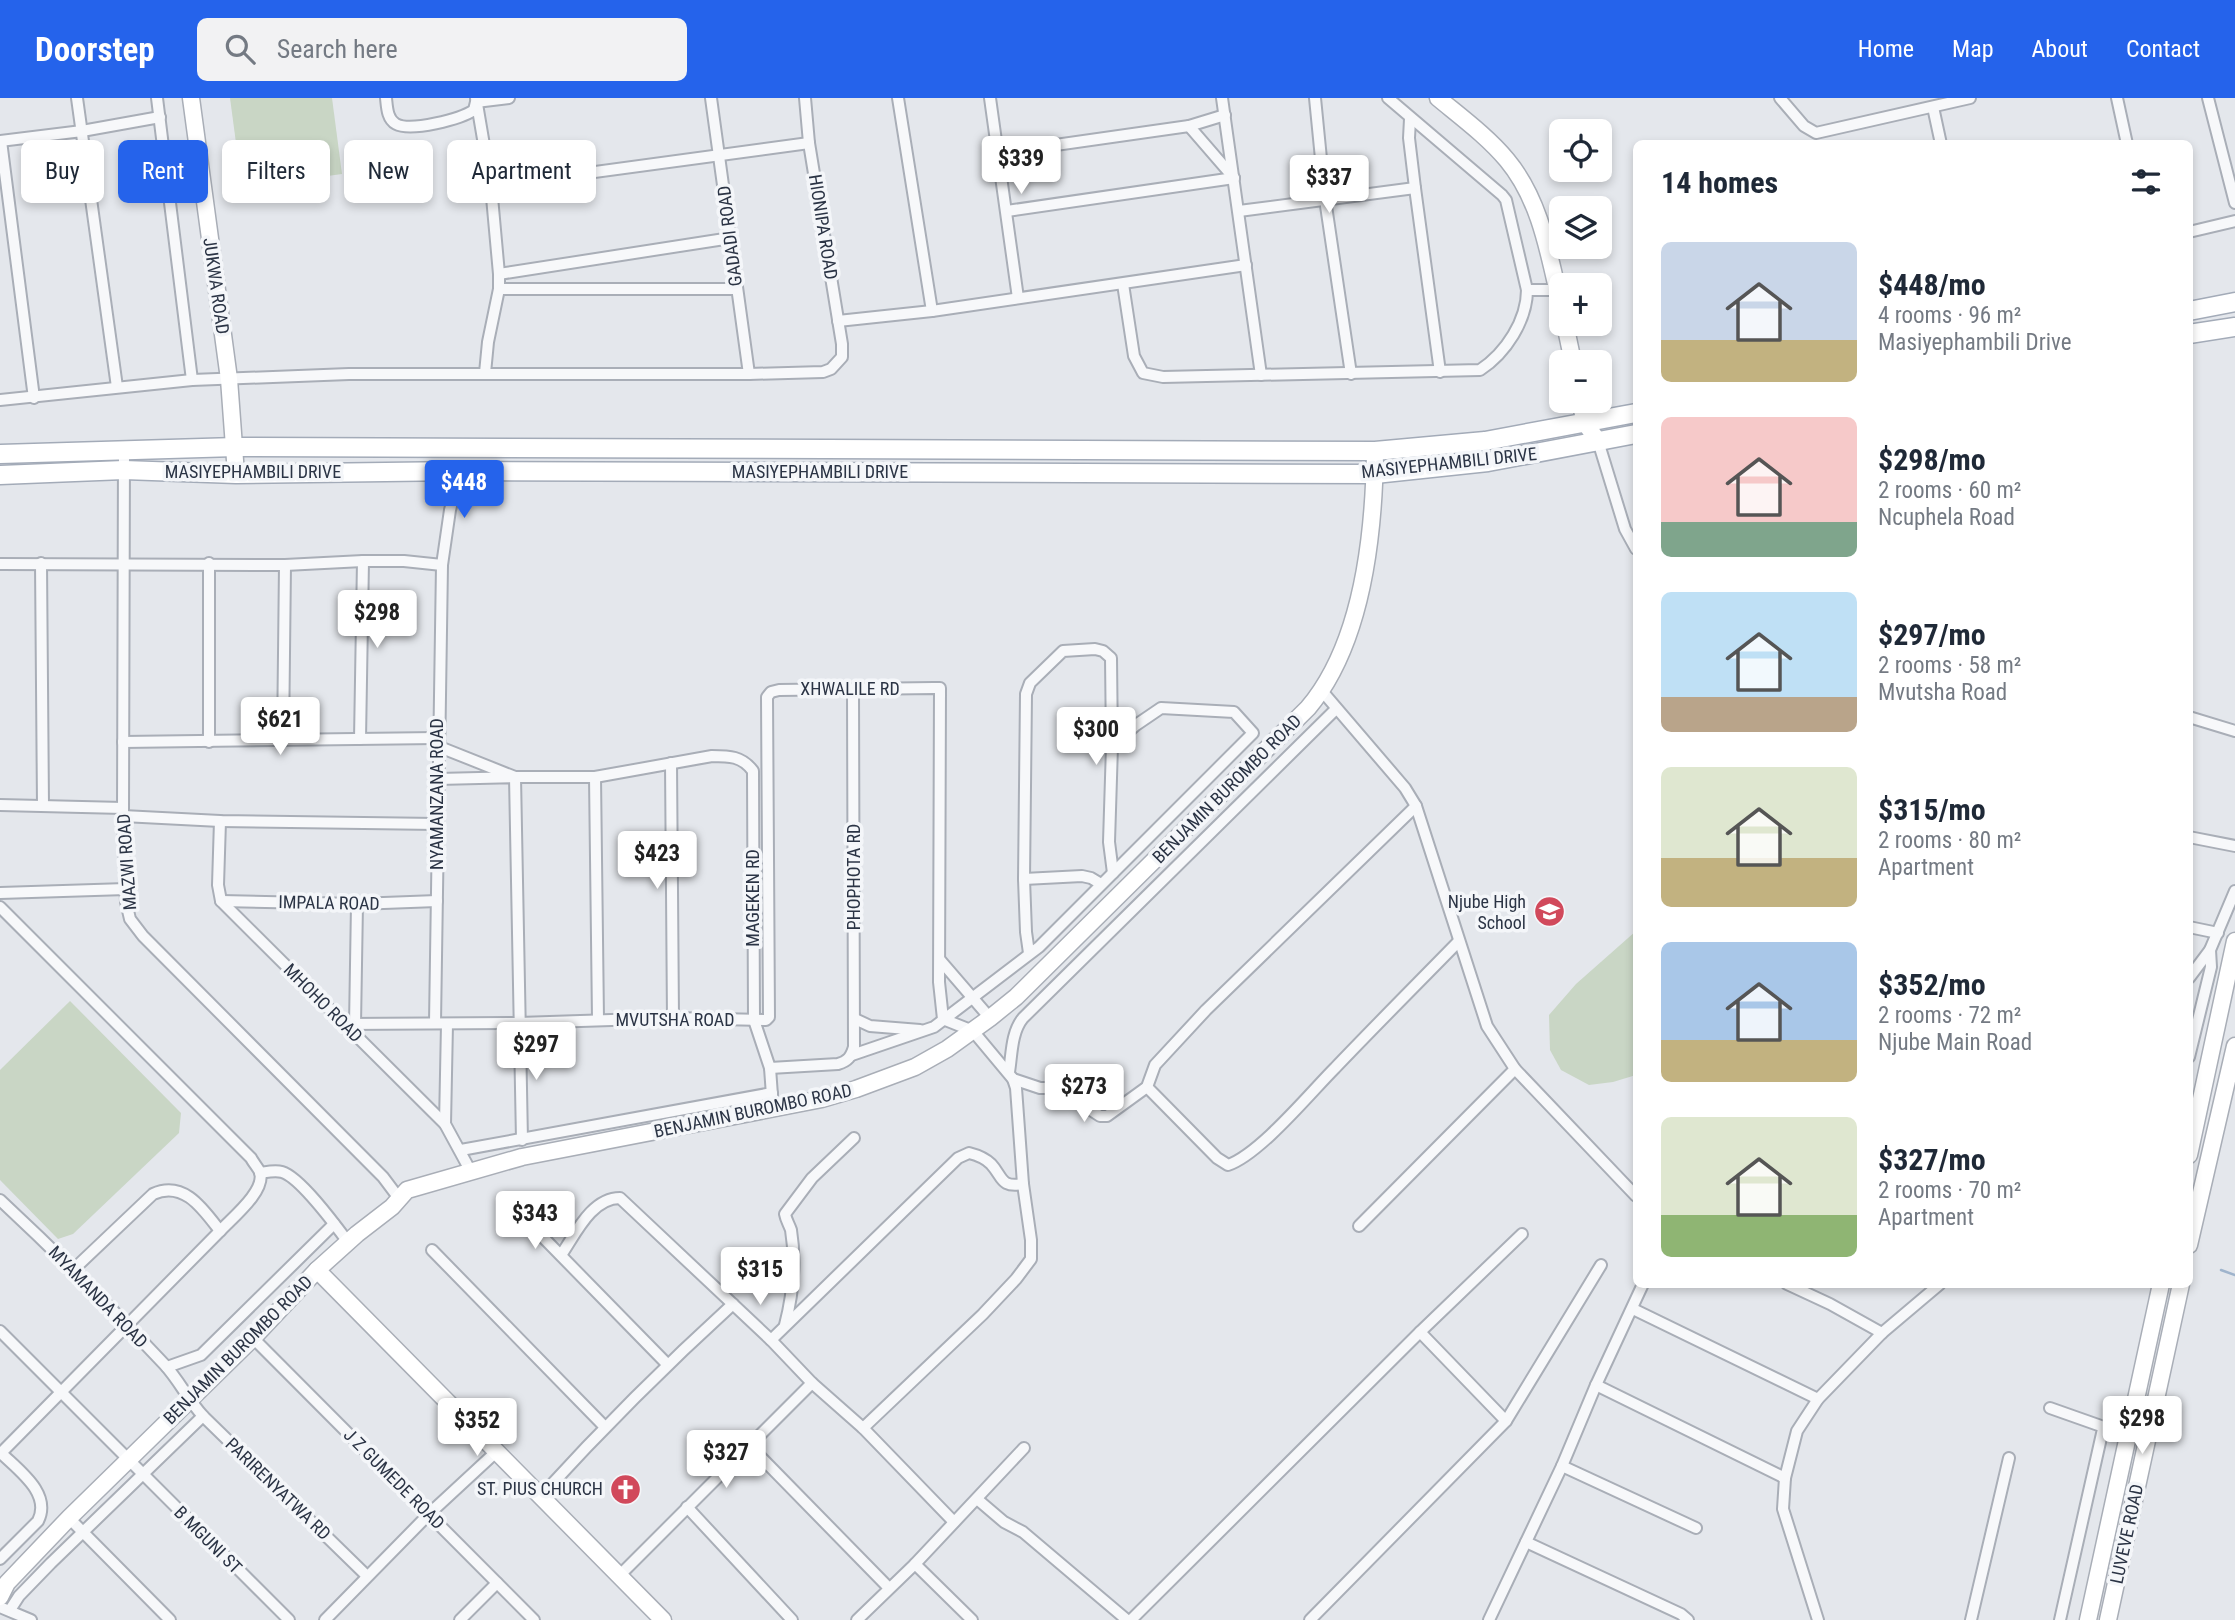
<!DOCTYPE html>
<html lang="en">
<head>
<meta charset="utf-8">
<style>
	:root { --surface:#fff; --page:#f2f2f3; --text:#1f2937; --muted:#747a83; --accent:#2563eb }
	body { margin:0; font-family:"Roboto Condensed",sans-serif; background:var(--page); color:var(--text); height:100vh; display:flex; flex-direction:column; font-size:26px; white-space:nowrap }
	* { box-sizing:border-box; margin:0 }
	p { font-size:23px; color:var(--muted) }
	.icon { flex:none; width:38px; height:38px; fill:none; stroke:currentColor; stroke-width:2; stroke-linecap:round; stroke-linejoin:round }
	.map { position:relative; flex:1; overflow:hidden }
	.details { position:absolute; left:1633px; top:42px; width:560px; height:1148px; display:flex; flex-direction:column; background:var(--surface); border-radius:10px; box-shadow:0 4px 10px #0003 }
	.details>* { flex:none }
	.guide { position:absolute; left:21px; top:42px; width:665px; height:63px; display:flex; gap:14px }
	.buttons { position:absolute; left:1549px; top:21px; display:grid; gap:14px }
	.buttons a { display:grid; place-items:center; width:63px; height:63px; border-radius:10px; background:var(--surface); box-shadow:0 4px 10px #0003; font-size:35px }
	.price { position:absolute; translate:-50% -60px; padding:0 16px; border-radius:7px; background:#fff; color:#222; font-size:23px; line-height:46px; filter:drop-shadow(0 2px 4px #0008) }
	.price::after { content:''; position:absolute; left:50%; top:42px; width:21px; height:16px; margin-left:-10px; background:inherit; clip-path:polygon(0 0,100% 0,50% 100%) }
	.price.active { background:var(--accent); color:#fff }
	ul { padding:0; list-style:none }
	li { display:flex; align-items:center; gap:21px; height:175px; padding:0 28px }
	li span { display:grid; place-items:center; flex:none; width:196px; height:140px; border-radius:10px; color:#555 }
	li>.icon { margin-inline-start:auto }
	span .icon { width:84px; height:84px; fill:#fffc; stroke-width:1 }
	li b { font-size:30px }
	h2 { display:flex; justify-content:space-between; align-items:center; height:84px; padding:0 28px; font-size:30px }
	.chip { padding:0 24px; border-radius:10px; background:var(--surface); box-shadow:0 4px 10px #0003; font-size:24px; line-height:63px }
	.chip.active { background:var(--accent); color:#fff }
	header { display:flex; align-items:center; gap:42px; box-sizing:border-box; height:98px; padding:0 35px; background:var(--accent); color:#fff }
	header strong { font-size:33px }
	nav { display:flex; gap:38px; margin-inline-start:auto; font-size:24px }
	.search { width:490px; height:63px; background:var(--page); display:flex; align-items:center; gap:18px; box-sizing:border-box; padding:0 24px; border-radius:10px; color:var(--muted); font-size:26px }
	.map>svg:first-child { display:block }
	.grass { fill:#c9d6c5 }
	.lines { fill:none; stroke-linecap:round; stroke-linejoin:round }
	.stream { stroke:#9fb4cc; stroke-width:2.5 }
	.street-casing { stroke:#a9aeb7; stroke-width:14 }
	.secondary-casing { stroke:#a9aeb7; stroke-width:19 }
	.primary-casing { stroke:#a3abb8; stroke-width:21 }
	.street { stroke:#f7f8fa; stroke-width:10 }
	.secondary { stroke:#fff; stroke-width:16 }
	.primary { stroke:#fff; stroke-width:18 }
	.labels { text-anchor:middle; stroke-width:7; stroke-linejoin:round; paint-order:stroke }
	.street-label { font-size:18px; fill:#2b3445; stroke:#f4f6f9 }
	.poi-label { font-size:18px; fill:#2b3445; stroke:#f4f6f9; text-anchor:end }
</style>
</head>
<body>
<header>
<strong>Doorstep</strong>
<div class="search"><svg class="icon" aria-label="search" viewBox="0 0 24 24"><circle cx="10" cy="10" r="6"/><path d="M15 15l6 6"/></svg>Search here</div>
<nav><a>Home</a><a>Map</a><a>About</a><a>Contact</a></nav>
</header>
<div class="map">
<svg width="2235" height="1522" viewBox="0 0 2235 1522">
	<rect width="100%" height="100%" fill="#e4e7ec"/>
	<g class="grass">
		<path d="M230,0H332L342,76L242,90Z"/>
		<path d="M1636,833V977L1613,984L1589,987L1561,972L1550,952L1549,917L1576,886Z"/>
		<path d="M70,903L181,1015L179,1035L73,1136L58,1141L0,1082V972Z"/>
	</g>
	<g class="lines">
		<path class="stream" d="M2221,1172L2235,1177"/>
		<defs>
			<g id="street">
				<path d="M77,0L117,289"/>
				<path d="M157,0L192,282"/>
				<path d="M386,0C387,9 387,21 396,26C411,34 461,21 474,12L476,4L509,0"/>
				<path d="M476,0L491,88L499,176V191L488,244L485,275"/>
				<path d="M711,0L749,276"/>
				<path d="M898,0L932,213"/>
				<path d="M990,0L1018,200"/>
				<path d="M1222,0L1261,277"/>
				<path d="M1315,0L1325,101L1351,276"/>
				<path d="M1388,0L1502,97L1506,102L1527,192"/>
				<path d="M1780,0L1804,28L1816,35L1970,0"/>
				<path d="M2117,0L2127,46"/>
				<path d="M2208,0L2235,105"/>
				<path d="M1933,9L1941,46"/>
				<path d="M1410,21L1409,40L1415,90L1440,274"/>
				<path d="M1189,28L1234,80"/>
				<path d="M0,43L82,33L160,19"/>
				<path d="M1,43L34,300"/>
				<path d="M999,55L1189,28L1225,17"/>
				<path d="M491,88L809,45"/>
				<path d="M1007,113L1234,80"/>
				<path d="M1239,113L1415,90"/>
				<path d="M2189,134L2235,123"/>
				<path d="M499,176L731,140"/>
				<path d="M1123,186L1134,258L1143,275L1163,279L1480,272C1506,255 1527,222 1527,192H1557"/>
				<path d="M499,191H737"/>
				<path d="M838,223L932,213L1246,167"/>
				<path d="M0,302L192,282L349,276H749L823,274L831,271L842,259V246L809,45L805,0"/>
				<path d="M1598,343L1625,431L1636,451"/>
				<path d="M124,352L123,718L126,804L130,821L143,838L383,1079L398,1099L405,1094"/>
				<path d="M41,465L43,708"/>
				<path d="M0,466L285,467L363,463H404L442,467"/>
				<path d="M1322,593L1405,690L1416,708L1487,928L1515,971L1636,1098"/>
				<path d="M2189,619L2235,633"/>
				<path d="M360,641L363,463"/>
				<path d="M283,643L285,467"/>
				<path d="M123,644L437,640"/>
				<path d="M209,644V465"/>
				<path d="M437,648L515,679H595L712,658C729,658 742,658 753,673L754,922L770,970L773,1011"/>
				<path d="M671,665L673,920"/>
				<path d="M595,679L598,921"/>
				<path d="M438,681L515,679L522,1042"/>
				<path d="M0,707L123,710"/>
				<path d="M123,718L220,723L437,726"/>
				<path d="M220,723L218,787L221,803L445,1026L470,1072"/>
				<path d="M2189,739L2235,748"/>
				<path d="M1024,781L1082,778L1091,780L1101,786"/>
				<path d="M0,795L126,791"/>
				<path d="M221,803L357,806L437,803"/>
				<path d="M0,809L251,1060C253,1064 258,1070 260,1074C266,1093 232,1120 220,1133L1,1355"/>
				<path d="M2189,829L2218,835"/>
				<path d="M1029,855L1026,834L1024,781L1026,596L1030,585L1063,553L1095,551L1103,553L1111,560L1112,648L1109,744L1113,775"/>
				<path d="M940,862L990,920"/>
				<path d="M2189,880L2210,852L2235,793"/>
				<path d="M855,921L870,928L920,932"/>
				<path d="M435,925L442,467L450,412L460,373"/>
				<path d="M344,926L519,925L673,920L766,922L769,919L767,599L771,594L779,592L934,590H940L939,884L943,921"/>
				<path d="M355,927L357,806"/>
				<path d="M852,957L934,929L1039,849L1253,635L1234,614L1161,610L1136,627L1112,648"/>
				<path d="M2189,959L2211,869L2210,852"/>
				<path d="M770,970L838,966C848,963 851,959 854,949L853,592"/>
				<path d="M1009,974C1012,956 1011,935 1023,920L1336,611"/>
				<path d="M1013,981L1040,990H1057L1100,1018H1107L1147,989L1155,967L1206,912L1416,708"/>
				<path d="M1147,989L1217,1060L1228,1067C1260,1056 1310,995 1335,970C1376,927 1418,885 1459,843"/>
				<path d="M445,1026L447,926"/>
				<path d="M461,1052L772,995"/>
				<path d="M260,1075C267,1074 275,1072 282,1074C300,1079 336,1128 348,1144"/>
				<path d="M0,1102C57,1155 111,1209 164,1266C179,1282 188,1302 203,1318L367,1478"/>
				<path d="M531,1127L667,1266"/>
				<path d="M1359,1128L1515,971"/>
				<path d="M432,1152L604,1328"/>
				<path d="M561,1157C575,1137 591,1100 620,1100L771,1242L812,1285L863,1330L954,1424"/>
				<path d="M74,1171L153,1096C184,1082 203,1111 220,1133"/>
				<path d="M1787,1186L1830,1206L1882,1235"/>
				<path d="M1633,1211L1818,1301"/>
				<path d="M785,1227C793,1196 796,1163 791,1132C789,1126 786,1122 785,1116L812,1080L854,1040"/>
				<path d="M0,1233L289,1522"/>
				<path d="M1420,1234L1506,1323"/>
				<path d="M253,1240L534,1522"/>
				<path d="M771,1242L958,1060L969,1055C977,1057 985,1060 991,1066C1003,1079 1000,1090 1023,1086"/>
				<path d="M167,1269L201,1257L334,1126"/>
				<path d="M1596,1287L1785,1380"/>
				<path d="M2050,1310L2101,1328L2103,1331L2060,1522"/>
				<path d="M863,1330L983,1216L1016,1181L1031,1161V1142L1023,1086L1016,990L1013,981L973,933L943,921"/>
				<path d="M749,1347L889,1490"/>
				<path d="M0,1354C18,1372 52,1395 38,1423L0,1461"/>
				<path d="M1562,1368L1696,1430"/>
				<path d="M540,1399C602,1331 666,1267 733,1206"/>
				<path d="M977,1401L1004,1424L1023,1434L1127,1522"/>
				<path d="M687,1409L792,1522"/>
				<path d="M69,1420L170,1522"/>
				<path d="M1526,1444L1681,1516L1688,1522"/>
				<path d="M915,1466L972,1522"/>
				<path d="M619,1478L812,1285"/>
				<path d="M0,1509L31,1522"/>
				<path d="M10,1512L19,1498L51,1465L203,1318"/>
				<path d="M325,1522L429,1416L496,1354"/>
				<path d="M460,1522L497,1485"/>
				<path d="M857,1522L915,1466L1024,1350"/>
				<path d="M1131,1522L1420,1234L1522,1136"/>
				<path d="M1310,1522L1506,1323L1601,1167"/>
				<path d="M1489,1522L1562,1368L1596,1287L1643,1186"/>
				<path d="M1818,1522L1783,1411L1785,1380L1797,1333L1818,1301L1882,1235L1940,1186"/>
				<path d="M1971,1522L2009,1360"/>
			</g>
			<g id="secondary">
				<path d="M191,0L229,281L236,376"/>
				<path d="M1438,0C1461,19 1488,39 1507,62C1541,103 1549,157 1561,208"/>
				<path d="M1565,226L1573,264"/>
				<path d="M1580,303L1585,325L1598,343"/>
				<path d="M2189,1057L2235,843"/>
				<path d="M2189,1147L2235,948"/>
				<path d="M317,1172L663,1522"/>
				<path d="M0,1499L7,1485L69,1420L253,1240L317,1172L357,1136L392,1109L407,1092L522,1059L822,1001L856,991L915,969L947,951L990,920L1016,899L1308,610C1363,545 1374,436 1375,353"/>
				<path d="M2088,1522L2161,1186"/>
				<path d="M2108,1522L2181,1186"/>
			</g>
			<g id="primary">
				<path d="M2189,213L2235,204"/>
				<path d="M2189,236L2235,229"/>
				<path d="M0,356L236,349L1375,353L1485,343L1636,315"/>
				<path d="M0,377L124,372L236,376L460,373L1375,376L1488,364L1636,336"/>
			</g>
		</defs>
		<use href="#street" class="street-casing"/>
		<use href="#secondary" class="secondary-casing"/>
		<use href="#primary" class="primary-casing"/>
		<use href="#street" class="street"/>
		<use href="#secondary" class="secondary"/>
		<use href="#primary" class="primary"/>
	</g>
	<defs>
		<symbol id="school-disc" viewBox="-11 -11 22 22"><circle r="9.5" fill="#d1495b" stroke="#f4f6f9"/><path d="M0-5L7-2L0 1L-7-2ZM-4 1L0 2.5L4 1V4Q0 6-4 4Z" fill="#fff"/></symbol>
		<symbol id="church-disc" viewBox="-11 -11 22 22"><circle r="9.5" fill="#d1495b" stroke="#f4f6f9"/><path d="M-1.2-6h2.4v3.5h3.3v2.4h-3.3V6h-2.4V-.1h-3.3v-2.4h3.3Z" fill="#fff"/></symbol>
	</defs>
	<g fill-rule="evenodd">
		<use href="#school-disc" x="1532" y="796" width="35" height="35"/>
		<use href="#church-disc" x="608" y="1374" width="35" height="35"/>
	</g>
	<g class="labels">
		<g class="street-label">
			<text transform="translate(823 129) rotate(81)" y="6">HIONIPA ROAD</text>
			<text transform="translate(730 138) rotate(-97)" y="6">GADADI ROAD</text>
			<text transform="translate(216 188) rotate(82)" y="6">JUKWA ROAD</text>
			<text transform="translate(1449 365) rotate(-6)" y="6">MASIYEPHAMBILI DRIVE</text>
			<text x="253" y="380">MASIYEPHAMBILI DRIVE</text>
			<text x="820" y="380">MASIYEPHAMBILI DRIVE</text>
			<text x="850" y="597">XHWALILE RD</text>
			<text transform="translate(1227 691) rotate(-45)" y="6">BENJAMIN BUROMBO ROAD</text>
			<text transform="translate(437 696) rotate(-90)" y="6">NYAMANZANA ROAD</text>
			<text transform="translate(127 764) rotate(-94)" y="6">MAZWI ROAD</text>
			<text transform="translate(854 779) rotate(-90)" y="6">PHOPHOTA RD</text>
			<text transform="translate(753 800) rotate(-90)" y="6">MAGEKEN RD</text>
			<text transform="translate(329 805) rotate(1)" y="6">IMPALA ROAD</text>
			<text transform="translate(323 905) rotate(45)" y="6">MHOHO ROAD</text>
			<text x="675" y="928">MVUTSHA ROAD</text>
			<text transform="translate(753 1013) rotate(-12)" y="6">BENJAMIN BUROMBO ROAD</text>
			<text transform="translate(98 1199) rotate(46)" y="6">MYAMANDA ROAD</text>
			<text transform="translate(238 1252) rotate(-45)" y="6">BENJAMIN BUROMBO ROAD</text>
			<text transform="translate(394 1381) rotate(45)" y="6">J Z GUMEDE ROAD</text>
			<text transform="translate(278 1391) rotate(44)" y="6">PARIRENYATWA RD</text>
			<text transform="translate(2127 1436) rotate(-78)" y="6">LUVEVE ROAD</text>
			<text transform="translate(208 1442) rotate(45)" y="6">B MGUNI ST</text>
		</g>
		<g class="poi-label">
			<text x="1526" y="810">Njube High<tspan x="1526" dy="21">School</tspan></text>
			<text x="603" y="1397">ST. PIUS CHURCH</text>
		</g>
	</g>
</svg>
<div class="buttons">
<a><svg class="icon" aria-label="locate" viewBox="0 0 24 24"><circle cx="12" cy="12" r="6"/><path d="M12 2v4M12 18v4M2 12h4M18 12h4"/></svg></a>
<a><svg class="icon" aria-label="layers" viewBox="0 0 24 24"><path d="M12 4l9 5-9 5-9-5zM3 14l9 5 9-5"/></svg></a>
<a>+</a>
<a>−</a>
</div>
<b class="price" style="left:1021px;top:98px">$339</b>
<b class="price" style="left:1329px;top:117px">$337</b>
<b class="price active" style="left:464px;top:422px">$448</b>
<b class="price" style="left:377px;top:552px">$298</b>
<b class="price" style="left:280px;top:659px">$621</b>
<b class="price" style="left:1096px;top:669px">$300</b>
<b class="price" style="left:657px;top:793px">$423</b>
<b class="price" style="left:536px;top:984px">$297</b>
<b class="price" style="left:1084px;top:1026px">$273</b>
<b class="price" style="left:535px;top:1153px">$343</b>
<b class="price" style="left:760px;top:1209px">$315</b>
<b class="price" style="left:2142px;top:1358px">$298</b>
<b class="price" style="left:477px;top:1360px">$352</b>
<b class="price" style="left:726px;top:1392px">$327</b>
<div class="guide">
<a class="chip">Buy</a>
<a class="chip active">Rent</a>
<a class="chip">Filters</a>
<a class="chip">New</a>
<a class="chip">Apartment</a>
</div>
<section class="details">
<h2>14 homes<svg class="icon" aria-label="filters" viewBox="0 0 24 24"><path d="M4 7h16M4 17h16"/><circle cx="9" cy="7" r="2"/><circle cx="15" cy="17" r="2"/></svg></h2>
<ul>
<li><span style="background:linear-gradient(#c9d6e8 70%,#c2b280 0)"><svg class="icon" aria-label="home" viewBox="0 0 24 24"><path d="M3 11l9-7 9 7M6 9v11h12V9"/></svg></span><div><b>$448/mo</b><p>4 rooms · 96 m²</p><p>Masiyephambili Drive</p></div></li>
<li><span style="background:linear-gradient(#f6c9c9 75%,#7fa58c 0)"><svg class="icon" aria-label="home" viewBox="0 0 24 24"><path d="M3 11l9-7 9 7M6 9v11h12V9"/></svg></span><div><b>$298/mo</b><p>2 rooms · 60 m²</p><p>Ncuphela Road</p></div></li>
<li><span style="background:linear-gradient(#bfe0f5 75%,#b9a48a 0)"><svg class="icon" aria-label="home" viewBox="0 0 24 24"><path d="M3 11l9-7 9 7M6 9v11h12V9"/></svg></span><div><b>$297/mo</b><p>2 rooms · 58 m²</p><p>Mvutsha Road</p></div></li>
<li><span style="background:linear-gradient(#dfe7d0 65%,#c2b280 0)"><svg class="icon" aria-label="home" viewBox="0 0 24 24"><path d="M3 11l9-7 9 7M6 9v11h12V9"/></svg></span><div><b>$315/mo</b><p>2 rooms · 80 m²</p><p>Apartment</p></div></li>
<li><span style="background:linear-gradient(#a9c7e8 70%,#c2b280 0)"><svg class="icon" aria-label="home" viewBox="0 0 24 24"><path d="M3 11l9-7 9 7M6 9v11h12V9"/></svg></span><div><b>$352/mo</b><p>2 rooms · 72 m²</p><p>Njube Main Road</p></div></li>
<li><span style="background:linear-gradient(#dfe7d0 70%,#8fb573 0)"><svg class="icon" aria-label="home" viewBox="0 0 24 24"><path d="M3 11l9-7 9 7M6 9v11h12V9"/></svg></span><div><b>$327/mo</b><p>2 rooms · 70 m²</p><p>Apartment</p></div></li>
</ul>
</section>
</div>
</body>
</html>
